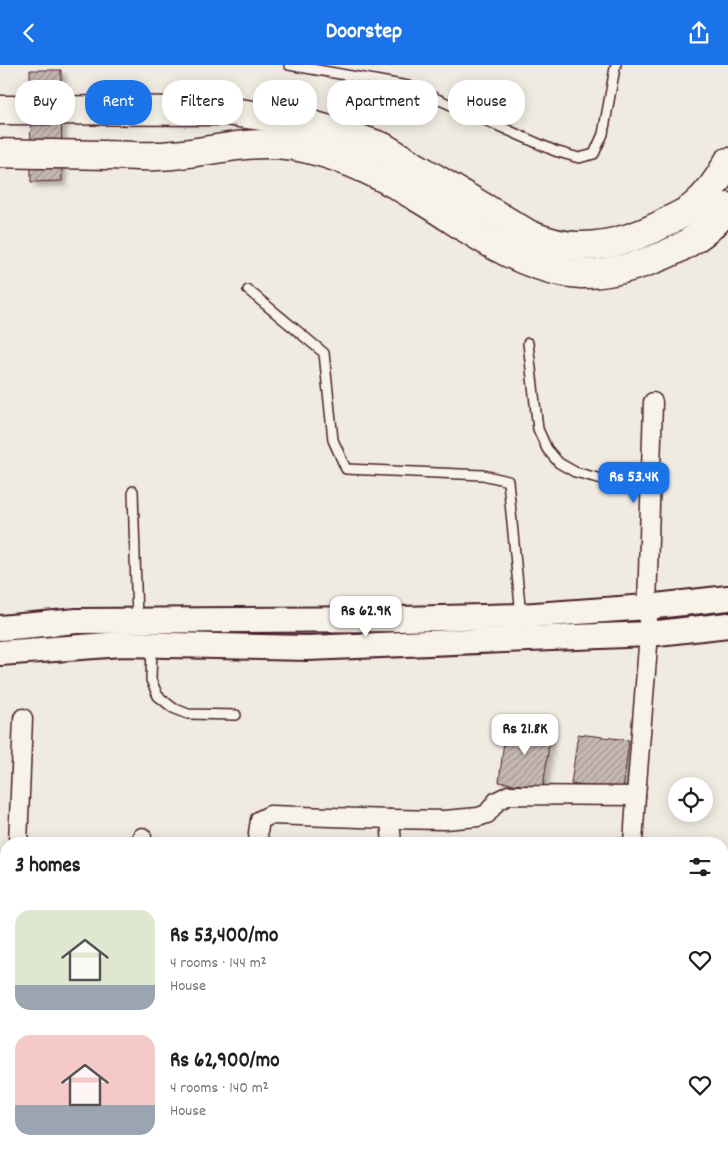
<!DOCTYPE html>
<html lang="en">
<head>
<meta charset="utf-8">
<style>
	:root { --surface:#fff; --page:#f2f2f2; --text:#202124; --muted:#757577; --accent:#1a73e8 }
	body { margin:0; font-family:Dekko,sans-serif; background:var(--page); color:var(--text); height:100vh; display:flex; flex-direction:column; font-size:19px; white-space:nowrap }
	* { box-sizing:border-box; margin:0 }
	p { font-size:16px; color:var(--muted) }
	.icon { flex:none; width:28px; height:28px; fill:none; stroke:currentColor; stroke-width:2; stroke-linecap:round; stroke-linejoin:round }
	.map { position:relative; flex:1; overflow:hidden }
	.drawer { position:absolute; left:0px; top:772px; width:729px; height:321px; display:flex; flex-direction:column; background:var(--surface); border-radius:20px 20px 0 0; box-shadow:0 2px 12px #0003 }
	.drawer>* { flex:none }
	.banner { position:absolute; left:15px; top:15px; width:699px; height:45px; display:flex; gap:10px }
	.buttons { position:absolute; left:668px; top:712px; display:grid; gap:10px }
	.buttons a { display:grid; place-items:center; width:45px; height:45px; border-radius:50%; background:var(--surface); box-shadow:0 2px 12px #0003; font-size:25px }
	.price { position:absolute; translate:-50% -42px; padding:0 11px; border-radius:10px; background:#fff; color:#222; font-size:16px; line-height:32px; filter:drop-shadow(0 1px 2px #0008) }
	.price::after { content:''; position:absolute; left:50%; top:30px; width:15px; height:11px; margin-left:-8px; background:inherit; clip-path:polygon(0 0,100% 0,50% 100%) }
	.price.selected { background:var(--accent); color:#fff }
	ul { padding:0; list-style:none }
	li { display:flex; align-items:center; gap:15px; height:125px; padding:0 15px }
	li span { display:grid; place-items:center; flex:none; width:140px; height:100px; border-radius:15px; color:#555 }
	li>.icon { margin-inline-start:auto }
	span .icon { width:60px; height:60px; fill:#fffc; stroke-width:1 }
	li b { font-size:21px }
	h2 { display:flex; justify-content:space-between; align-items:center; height:60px; padding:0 15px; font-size:21px }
	.pill { padding:0 18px; border-radius:20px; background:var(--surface); box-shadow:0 2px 12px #0003; font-size:18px; line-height:45px }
	.pill.selected { background:var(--accent); color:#fff }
	header { display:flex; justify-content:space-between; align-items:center; height:65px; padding:0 15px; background:var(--accent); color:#fff; font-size:22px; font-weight:800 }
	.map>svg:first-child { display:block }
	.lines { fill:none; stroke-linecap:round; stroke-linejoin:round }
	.stream { stroke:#8b6f72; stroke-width:5.5 }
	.building { fill:url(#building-hatch); stroke:#4a1f2b; filter:url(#shadow) }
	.service-casing { stroke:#4a1f2b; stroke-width:12 }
	.minor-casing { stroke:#4a1f2b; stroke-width:21 }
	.secondary-casing { stroke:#4a1f2b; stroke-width:28 }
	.motorway-casing { stroke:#4a1f2b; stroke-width:31 }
	.service { stroke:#f7f3e8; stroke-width:9 }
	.minor { stroke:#f7f3e8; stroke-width:18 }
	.secondary { stroke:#f7f3e8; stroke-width:24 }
	.motorway { stroke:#f7f3e8; stroke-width:28 }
</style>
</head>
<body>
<header><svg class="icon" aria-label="back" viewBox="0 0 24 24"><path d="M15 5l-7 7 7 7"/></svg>Doorstep<svg class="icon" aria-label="share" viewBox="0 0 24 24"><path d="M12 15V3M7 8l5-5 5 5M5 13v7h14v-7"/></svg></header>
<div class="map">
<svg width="728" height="1093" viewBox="0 0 728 1093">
	<defs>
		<pattern id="building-hatch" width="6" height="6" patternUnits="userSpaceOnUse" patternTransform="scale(1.25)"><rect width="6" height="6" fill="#c6b8b3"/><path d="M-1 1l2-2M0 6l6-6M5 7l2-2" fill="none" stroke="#a39592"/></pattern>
		<filter id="shadow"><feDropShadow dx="4.5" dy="4.5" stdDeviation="2.5" flood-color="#0004"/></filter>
	</defs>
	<rect width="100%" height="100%" fill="#f0ebe0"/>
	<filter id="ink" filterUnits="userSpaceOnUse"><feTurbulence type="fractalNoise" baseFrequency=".02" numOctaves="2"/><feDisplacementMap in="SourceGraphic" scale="10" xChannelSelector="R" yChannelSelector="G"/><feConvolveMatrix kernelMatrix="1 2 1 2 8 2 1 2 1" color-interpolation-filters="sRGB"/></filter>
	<g filter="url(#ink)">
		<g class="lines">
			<g class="stream">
				<path d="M0,826L6,827"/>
				<path d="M722,833H728"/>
			</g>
		</g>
		<g class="building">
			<path d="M30,5H61L62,116L31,117Z"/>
			<path d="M506,659L551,665L543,723L499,717Z"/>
			<path d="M578,669L629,675L623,725L571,719Z"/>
		</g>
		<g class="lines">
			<defs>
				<g id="service">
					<path d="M289,0L408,21L555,86L579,93L594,89L603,69L615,3L616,0"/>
					<path d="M248,225L324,288L333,375L346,404L483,410L508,416L521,551"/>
					<path d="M528,278L538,364L547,384L559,398L575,407L628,421L650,423"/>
					<path d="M133,426L137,555"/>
					<path d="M152,581L151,615L158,631L173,643L188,649L236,650"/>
				</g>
				<g id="minor">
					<path d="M636,731L649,569L647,542L653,337"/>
					<path d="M390,754L392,779"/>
					<path d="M142,772V779"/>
					<path d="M18,779L23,653"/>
					<path d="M259,779L258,768L260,755L270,750L390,754L445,755L478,752L487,749L497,736L509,730L636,731L633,779"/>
					<path d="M722,878L728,877"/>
					<path d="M722,933H728"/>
					<path d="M722,1008H728"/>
					<path d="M54,1088V1093"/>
					<path d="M192,1088L193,1093"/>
					<path d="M426,1088L427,1093"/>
					<path d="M522,1091L523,1088"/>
					<path d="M247,1093V1088"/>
					<path d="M634,1093L728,1088"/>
				</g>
				<g id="secondary">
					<path d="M0,563L77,556L399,554L521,551L647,542L728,533"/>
					<path d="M0,588L122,579L308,583L649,569L728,560"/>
				</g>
				<g id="motorway">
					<path d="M0,45L225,46L298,56L357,73L383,82L530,170C545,176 561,181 578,181C613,182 646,169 676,152C682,149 688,146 693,142C708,130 719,114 728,97"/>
					<path d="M0,88C35,89 70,89 106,90C123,90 140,92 157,91C202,90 248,73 293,81C336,88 378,108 415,131C463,159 509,198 564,207C571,208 577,209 584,209C607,209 630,203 652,195C680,185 711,167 728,142"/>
				</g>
			</defs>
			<use href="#service" class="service-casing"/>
			<use href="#minor" class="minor-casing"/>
			<use href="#secondary" class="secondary-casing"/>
			<use href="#motorway" class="motorway-casing"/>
			<use href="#service" class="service"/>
			<use href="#minor" class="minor"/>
			<use href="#secondary" class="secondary"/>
			<use href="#motorway" class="motorway"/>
		</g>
	</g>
</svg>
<div class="buttons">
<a><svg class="icon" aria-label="locate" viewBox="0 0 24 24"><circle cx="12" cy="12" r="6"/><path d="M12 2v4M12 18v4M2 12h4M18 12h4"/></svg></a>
</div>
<b class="price selected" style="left:634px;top:439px">Rs 53.4K</b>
<b class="price" style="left:366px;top:573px">Rs 62.9K</b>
<b class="price" style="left:525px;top:691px">Rs 21.8K</b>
<div class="banner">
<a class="pill">Buy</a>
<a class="pill selected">Rent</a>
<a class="pill">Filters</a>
<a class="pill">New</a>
<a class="pill">Apartment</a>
<a class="pill">House</a>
</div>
<section class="drawer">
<h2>3 homes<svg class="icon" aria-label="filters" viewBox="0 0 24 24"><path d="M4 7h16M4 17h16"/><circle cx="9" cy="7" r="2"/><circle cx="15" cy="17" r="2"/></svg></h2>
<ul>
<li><span style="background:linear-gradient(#dfe7d0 75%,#9aa5b1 0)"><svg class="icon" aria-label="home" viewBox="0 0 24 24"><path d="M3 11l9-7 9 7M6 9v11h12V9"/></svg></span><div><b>Rs 53,400/mo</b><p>4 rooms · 144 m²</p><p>House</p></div><svg class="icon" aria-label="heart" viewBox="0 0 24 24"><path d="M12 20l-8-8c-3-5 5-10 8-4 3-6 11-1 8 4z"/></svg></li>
<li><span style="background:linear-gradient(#f6c9c9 70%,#9aa5b1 0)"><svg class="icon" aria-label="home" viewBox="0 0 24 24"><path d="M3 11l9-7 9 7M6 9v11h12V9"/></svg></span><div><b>Rs 62,900/mo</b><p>4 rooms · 140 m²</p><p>House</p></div><svg class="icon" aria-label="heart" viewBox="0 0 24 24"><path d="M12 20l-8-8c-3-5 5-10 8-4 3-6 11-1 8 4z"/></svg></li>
</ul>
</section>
</div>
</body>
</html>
